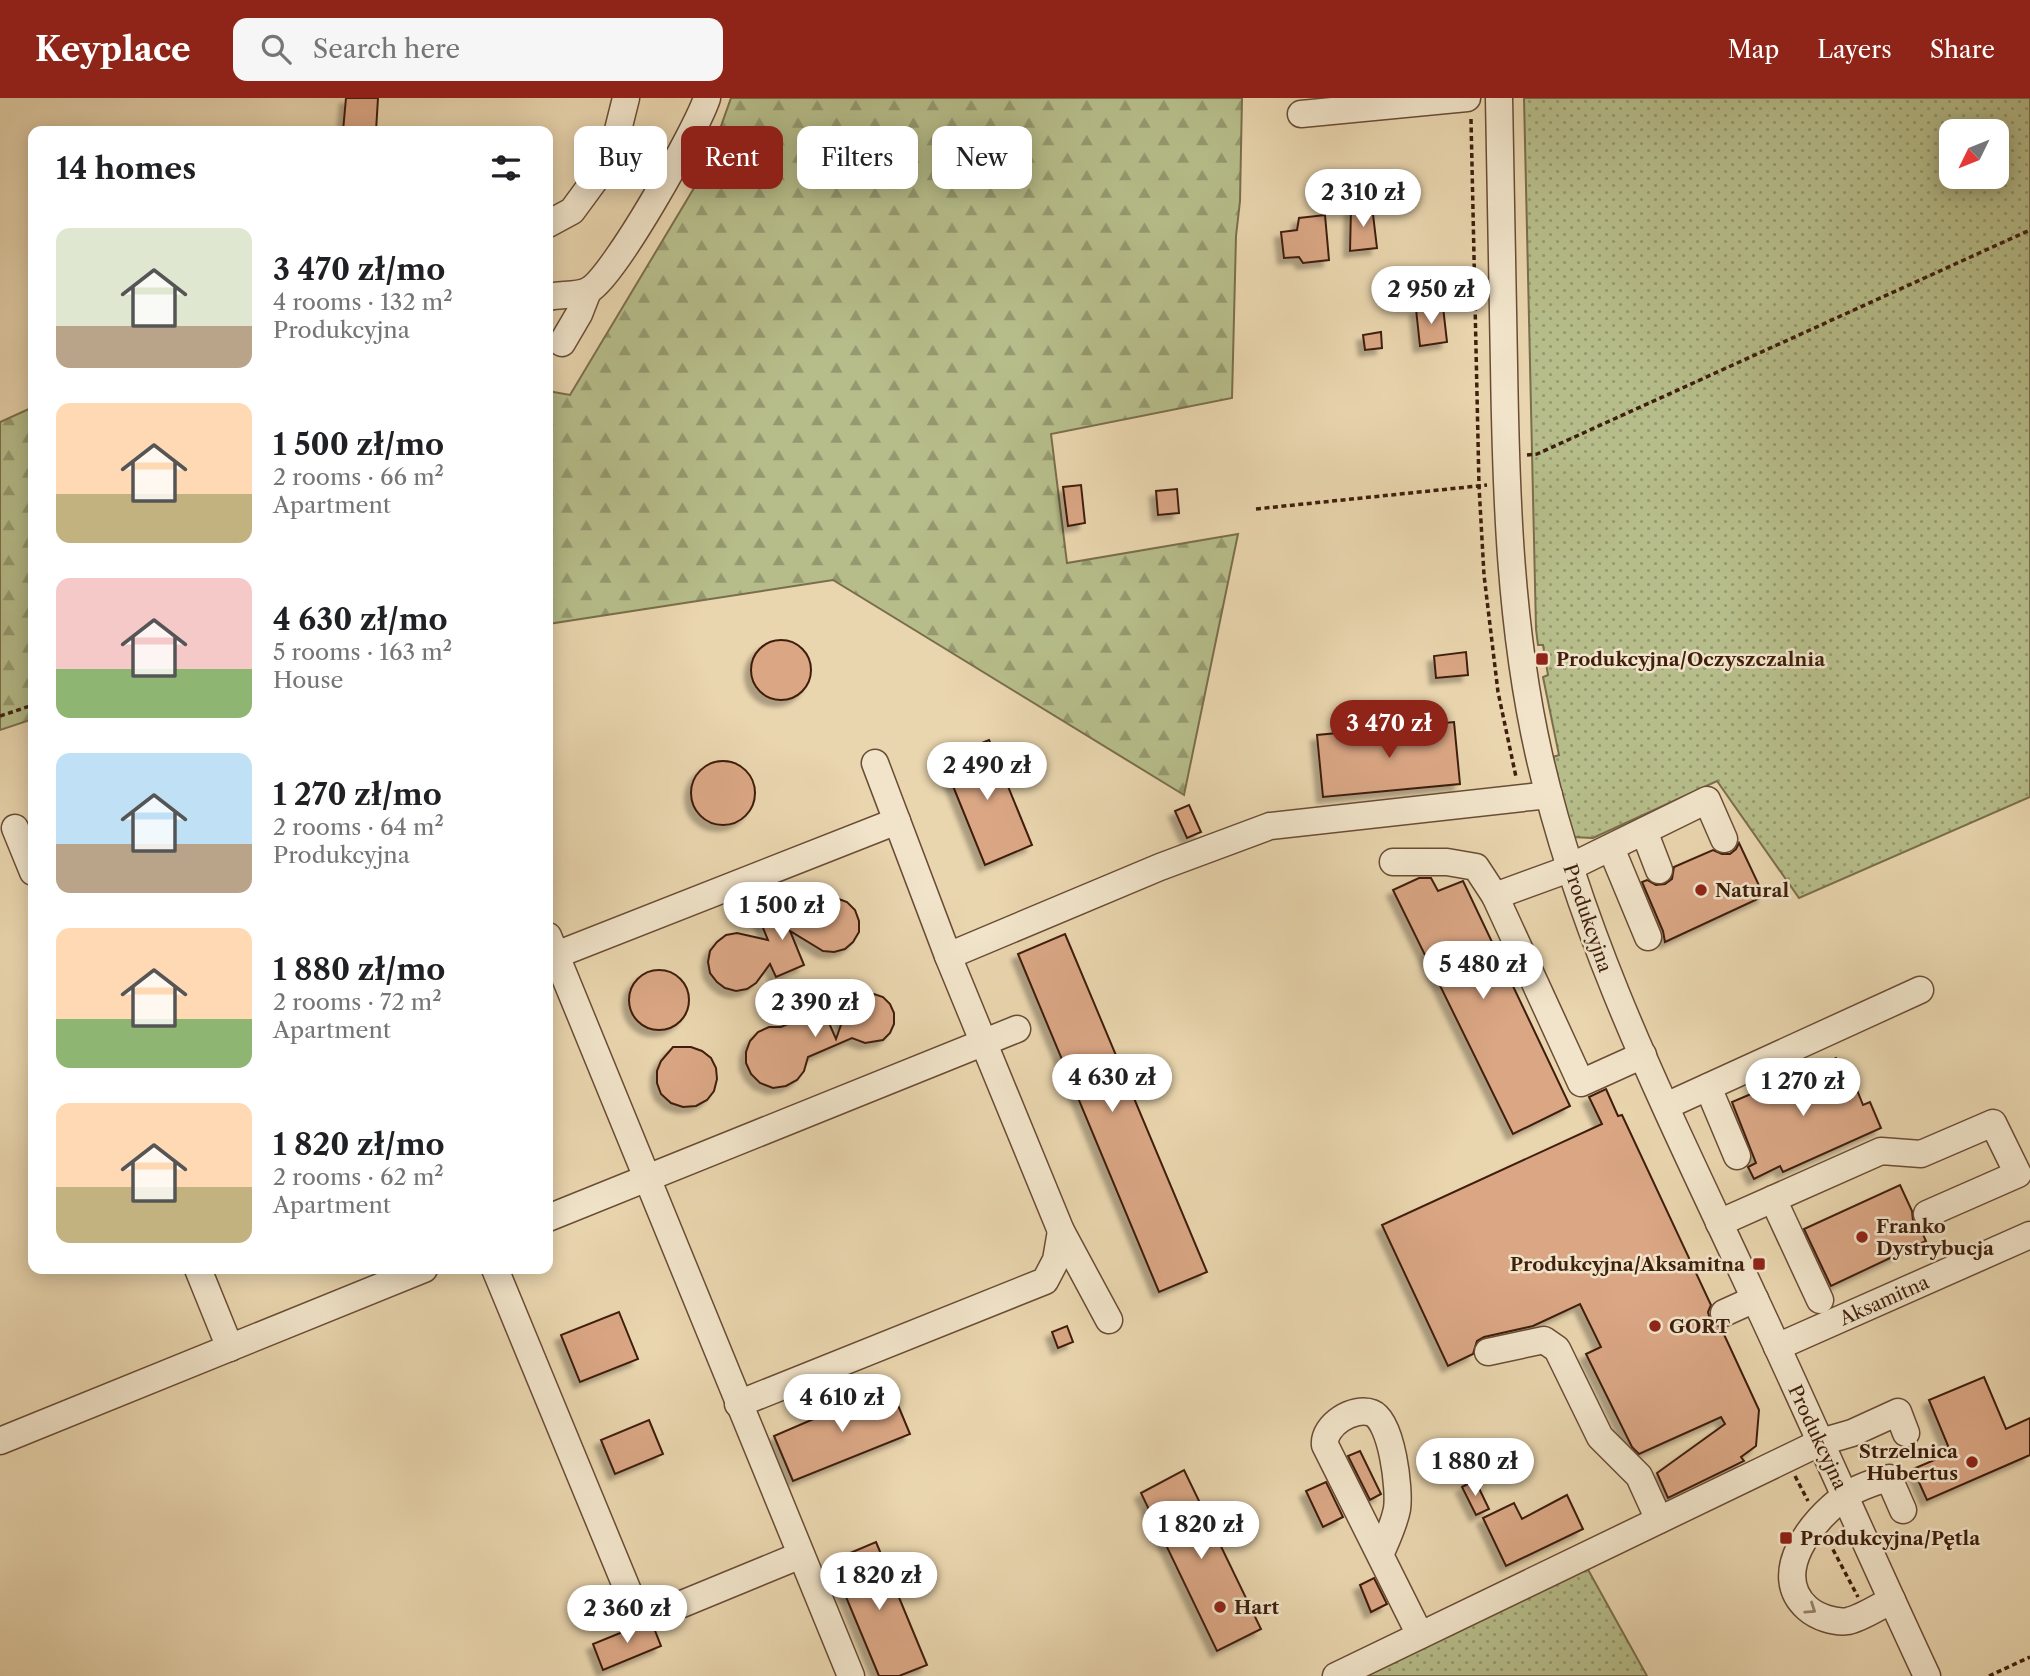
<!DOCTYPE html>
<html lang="en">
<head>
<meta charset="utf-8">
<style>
	:root { --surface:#fff; --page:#f6f6f6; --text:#202124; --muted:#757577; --accent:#8f2418 }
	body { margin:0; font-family:"Libre Caslon Text",serif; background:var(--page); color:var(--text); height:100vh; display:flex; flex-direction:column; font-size:26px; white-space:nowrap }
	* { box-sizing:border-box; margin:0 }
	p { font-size:23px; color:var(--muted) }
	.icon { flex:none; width:38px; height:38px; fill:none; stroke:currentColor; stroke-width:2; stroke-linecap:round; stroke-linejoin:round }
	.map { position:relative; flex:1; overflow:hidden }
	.sheet { position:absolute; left:28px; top:28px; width:525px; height:1148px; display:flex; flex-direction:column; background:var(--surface); border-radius:14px; box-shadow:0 4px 18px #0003 }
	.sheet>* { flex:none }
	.guide { position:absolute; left:574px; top:28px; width:665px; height:63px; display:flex; gap:14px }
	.needle { width:46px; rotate:227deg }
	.fabs { position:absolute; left:1939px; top:21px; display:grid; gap:14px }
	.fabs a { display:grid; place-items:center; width:70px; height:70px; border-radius:14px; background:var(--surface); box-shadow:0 4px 18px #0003; font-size:35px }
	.price { position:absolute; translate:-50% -60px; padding:0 16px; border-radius:24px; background:#fff; color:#222; font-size:23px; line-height:46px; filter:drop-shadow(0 2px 4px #0008) }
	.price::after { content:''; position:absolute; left:50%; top:42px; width:21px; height:16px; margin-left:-10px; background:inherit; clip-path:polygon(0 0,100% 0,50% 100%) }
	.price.current { background:var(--accent); color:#fff }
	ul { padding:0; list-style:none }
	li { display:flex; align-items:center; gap:21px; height:175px; padding:0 28px }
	li span { display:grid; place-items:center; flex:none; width:196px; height:140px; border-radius:14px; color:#555 }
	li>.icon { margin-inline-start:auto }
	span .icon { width:84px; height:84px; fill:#fffc; stroke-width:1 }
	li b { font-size:30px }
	h2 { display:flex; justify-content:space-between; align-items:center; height:84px; padding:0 28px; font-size:30px }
	.pill { padding:0 24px; border-radius:14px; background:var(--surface); box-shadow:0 4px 18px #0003; font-size:24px; line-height:63px }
	.pill.current { background:var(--accent); color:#fff }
	header { display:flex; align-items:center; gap:42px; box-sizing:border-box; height:98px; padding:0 35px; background:var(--accent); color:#fff }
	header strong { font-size:33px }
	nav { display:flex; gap:38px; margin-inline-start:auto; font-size:24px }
	.search { width:490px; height:63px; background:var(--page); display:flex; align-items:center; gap:18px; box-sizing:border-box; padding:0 24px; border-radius:14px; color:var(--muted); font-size:26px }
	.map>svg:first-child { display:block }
	.grass { fill:url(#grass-dots); stroke:#7a6e4c; stroke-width:2; fill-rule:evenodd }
	.forest { fill:url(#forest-firs); stroke:#7a6e4c; stroke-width:2 }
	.building { fill:#daa684; stroke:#3f1f0d; stroke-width:2; filter:url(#shadow) }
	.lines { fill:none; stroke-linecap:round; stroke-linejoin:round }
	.minor-casing { stroke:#6a4c35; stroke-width:29 }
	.path { stroke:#3f1f0d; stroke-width:3.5; stroke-dasharray:5 3.5; stroke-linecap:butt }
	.minor { stroke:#f1e4ca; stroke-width:26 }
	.oneway { stroke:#98826c }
	.poi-dot { fill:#8f2418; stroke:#f1e4ca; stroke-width:2.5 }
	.labels { text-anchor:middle; stroke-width:5; stroke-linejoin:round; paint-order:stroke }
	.poi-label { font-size:19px; font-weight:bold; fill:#3f1f0d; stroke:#f1e4ca; text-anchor:start }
	.street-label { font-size:19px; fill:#3f1f0d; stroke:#f1e4ca }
</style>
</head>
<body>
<header>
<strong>Keyplace</strong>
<div class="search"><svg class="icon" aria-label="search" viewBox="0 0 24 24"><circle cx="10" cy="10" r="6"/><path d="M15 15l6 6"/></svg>Search here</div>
<nav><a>Map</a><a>Layers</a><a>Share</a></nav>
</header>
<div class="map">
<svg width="2030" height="1578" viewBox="0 0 2030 1578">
	<defs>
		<pattern id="grass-dots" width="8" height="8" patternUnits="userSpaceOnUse" patternTransform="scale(1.75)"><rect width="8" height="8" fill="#b6bd8a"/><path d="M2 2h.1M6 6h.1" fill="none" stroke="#95996f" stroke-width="1.8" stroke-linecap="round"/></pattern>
		<pattern id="forest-firs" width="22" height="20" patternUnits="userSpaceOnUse" patternTransform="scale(1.75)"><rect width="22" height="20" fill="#b6bd8a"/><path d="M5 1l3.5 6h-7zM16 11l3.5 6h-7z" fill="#95996f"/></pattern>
		<filter id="shadow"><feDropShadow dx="-6" dy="6" stdDeviation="2" flood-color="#0004"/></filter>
	</defs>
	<rect width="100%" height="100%" fill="#e9d5ae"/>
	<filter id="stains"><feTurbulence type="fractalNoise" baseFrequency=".00286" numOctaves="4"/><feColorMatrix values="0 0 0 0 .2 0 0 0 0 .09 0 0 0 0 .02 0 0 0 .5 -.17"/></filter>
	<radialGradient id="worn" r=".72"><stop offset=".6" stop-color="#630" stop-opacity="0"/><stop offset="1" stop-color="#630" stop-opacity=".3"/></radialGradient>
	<g class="grass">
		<path d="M1524,0H2030V699L1799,800L1717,683L1593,740L1572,739L1553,659L1559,657L1543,579L1548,577L1543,547H1538L1536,531ZM1951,33H1997V79H1951Z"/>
		<path d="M1581,1459L1647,1578H1337Z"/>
	</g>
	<g class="forest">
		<path d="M731,0H1242L1240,103L1236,138L1232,300L1051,336L1067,465L1238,436L1184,697L833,482L548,526V293L570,297L706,70Z"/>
		<path d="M33,309V621L0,632V324Z"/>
	</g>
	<g class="building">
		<path d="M346,0H378L376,33H343Z"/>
		<path d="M1372,108L1377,150L1350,153L1351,110Z"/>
		<path d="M1325,117L1329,162L1303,165L1299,159L1284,160L1281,134L1297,132L1299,120Z"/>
		<path d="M1443,209L1447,244L1420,248L1416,211Z"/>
		<path d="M1381,234L1382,250L1365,252L1363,237Z"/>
		<path d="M1081,387L1085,425L1068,428L1063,389Z"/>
		<path d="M1177,391L1179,415L1158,417L1156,393Z"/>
		<circle cx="781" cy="572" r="30"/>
		<path d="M1466,554L1468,577L1436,580L1434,558Z"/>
		<path d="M1454,624L1460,686L1323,699L1317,637Z"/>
		<path d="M989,642L1032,747L985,767L942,661Z"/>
		<circle cx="723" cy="695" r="32"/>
		<path d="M1189,707L1201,734L1187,740L1175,713Z"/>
		<path d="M1739,745L1764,798L1665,844L1663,833L1642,784L1647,782L1656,787L1665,786L1672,781L1674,769L1713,752L1722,756H1730L1736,751Z"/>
		<path d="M1419,780H1431L1438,793L1463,783L1570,1008L1513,1036L1393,792Z"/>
		<path d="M836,800L847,804L855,812L859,823V834L853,844L845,851L834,854L823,853L790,833L804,867L776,879L770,866L756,885L747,891L736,893L725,890L717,884L710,875L708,864L710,853L717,844L726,837L737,835L768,842L757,815L787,803L795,825L817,804Z"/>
		<path d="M1065,836L1207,1174L1159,1194L1018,856Z"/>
		<circle cx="659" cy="902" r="30"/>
		<path d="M864,896H874L883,899L890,906L894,915V926L890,935L883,942L865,945L852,940L808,959L804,973L797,982L786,988L773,990L760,985L751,976L746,965V954L750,943L758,934L769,929H781L823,911L836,941L848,907L855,900Z"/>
		<path d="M673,949H691L702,953L711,960L716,970L717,981L714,993L707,1002L696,1008L683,1009L671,1005L661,996L657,985V973L661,963Z"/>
		<path d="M1836,960L1844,980L1851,977L1863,1007L1870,1004L1881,1030L1783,1074L1780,1068L1754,1081L1748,1069L1756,1065L1732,1004Z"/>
		<path d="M1606,991L1618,1018L1622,1017L1711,1207L1708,1214L1710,1222L1721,1230L1759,1312L1756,1348L1741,1359L1744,1363L1668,1400L1657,1375L1725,1326L1721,1319L1639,1356L1632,1349L1586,1256L1601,1249L1580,1206L1533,1228L1484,1239L1477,1243L1473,1256L1448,1268L1382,1127L1602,1026L1589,999Z"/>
		<path d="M1900,1087L1912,1113L1913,1123L1920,1130L1926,1143L1831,1188L1804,1131Z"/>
		<path d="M619,1214L638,1261L580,1284L561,1237Z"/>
		<path d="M1067,1228L1073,1244L1058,1250L1052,1234Z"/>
		<path d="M1984,1279L2006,1331L2030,1320V1357L1927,1402L1913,1371L1951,1355L1929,1302Z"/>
		<path d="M890,1288L910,1336L793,1383L774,1338Z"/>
		<path d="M649,1322L663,1356L615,1376L601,1342Z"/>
		<path d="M1360,1353L1381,1396L1370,1402L1348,1358Z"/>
		<path d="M1184,1372L1261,1531L1217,1553L1141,1395Z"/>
		<path d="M1475,1382L1489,1411L1476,1417L1462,1389Z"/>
		<path d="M1326,1384L1343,1419L1323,1429L1306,1393Z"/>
		<path d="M1567,1397L1583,1431L1506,1468L1483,1420L1514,1405L1522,1421Z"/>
		<path d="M876,1444L927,1567L899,1578H879L831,1463Z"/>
		<path d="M1374,1480L1387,1506L1371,1514L1360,1487Z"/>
		<path d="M647,1524L652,1525L661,1548L603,1572L593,1546Z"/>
	</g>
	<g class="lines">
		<defs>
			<g id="minor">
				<path d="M1499,0C1501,89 1502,178 1504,267C1506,398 1510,529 1539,657C1582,847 1672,1022 1754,1199C1813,1325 1868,1452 1927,1578"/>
				<path d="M1301,16L1467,0"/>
				<path d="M548,126L572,113L611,60L626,0"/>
				<path d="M548,199C561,196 580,198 589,192C614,179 697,31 707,0"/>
				<path d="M562,245L579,216L588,193"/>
				<path d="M875,665L948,858L1160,769L1270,728L1549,697"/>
				<path d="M15,730L33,774"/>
				<path d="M1644,733L1659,772"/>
				<path d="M1611,750L1648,839"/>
				<path d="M1393,764H1447L1476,769L1495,798L1581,985L1643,957"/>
				<path d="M1495,798L1558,775L1707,702L1724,741"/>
				<path d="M548,838L851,1578"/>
				<path d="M556,857L897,723"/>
				<path d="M948,858L1061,1133L1109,1222"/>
				<path d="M1708,989L1737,1058"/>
				<path d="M1666,1008L1920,892"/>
				<path d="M1773,1101L1820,1202"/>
				<path d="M548,1120L1017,931"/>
				<path d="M1719,1125L1881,1053L1921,1056L1993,1025L2018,1076L1927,1116"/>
				<path d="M198,1171L230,1250"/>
				<path d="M495,1171L633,1505L659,1510L682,1506L801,1457"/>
				<path d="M1724,1215L1755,1201"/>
				<path d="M1777,1249L2030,1137"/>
				<path d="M1488,1254L1544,1242L1557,1251L1600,1339L1639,1378L1659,1422"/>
				<path d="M738,1306L1045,1183L1056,1162L1061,1133"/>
				<path d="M0,1343L424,1171"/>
				<path d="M1380,1457C1386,1443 1394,1427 1397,1411C1400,1392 1392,1323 1372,1315C1354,1308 1323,1327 1325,1347L1420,1537"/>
				<path d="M1892,1502C1878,1509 1862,1520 1848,1523C1835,1525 1817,1519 1807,1510C1769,1476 1812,1422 1844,1399C1856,1390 1874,1384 1889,1380L1903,1412"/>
				<path d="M1336,1578L1821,1344L1852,1335L1898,1314L1906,1335"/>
			</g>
		</defs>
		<use href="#minor" class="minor-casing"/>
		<g class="path">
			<path d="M1471,21L1479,388L1484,477L1498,594L1516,679"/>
			<path d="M1527,357L1537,356L2030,132"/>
			<path d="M1256,411L1487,387"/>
			<path d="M0,618L33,607"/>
			<path d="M1795,1378L1808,1403"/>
			<path d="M1829,1444L1858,1499"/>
			<path d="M1989,1578L2030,1559"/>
		</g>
		<use href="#minor" class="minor"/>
	</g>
	<defs><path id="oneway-chevron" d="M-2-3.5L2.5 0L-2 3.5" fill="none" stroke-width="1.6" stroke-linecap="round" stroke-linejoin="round" transform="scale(1.75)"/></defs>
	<use class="oneway" href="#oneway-chevron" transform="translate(1811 1511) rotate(34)"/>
	<g class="poi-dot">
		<rect x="1535" y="554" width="14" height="14" rx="3.5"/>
		<circle cx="1701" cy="792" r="7"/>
		<circle cx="1862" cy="1139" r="7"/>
		<rect x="1752" y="1159" width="14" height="14" rx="3.5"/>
		<circle cx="1655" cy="1228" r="7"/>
		<circle cx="1972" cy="1364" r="7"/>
		<rect x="1779" y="1433" width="14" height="14" rx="3.5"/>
		<circle cx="1220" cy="1509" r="7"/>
	</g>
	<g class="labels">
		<g class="poi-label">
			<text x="1556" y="568">Produkcyjna/Oczyszczalnia</text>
			<text x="1715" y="799">Natural</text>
			<text x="1876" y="1135">Franko<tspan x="1876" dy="22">Dystrybucja</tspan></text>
			<text x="1745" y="1173" text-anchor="end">Produkcyjna/Aksamitna</text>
			<text x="1669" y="1235">GORT</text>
			<text x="1958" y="1360" text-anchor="end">Strzelnica<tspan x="1958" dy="22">Hubertus</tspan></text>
			<text x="1800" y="1447">Produkcyjna/Pętla</text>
			<text x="1234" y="1516">Hart</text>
		</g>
		<g class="street-label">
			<text transform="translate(1588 820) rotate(71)" y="7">Produkcyjna</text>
			<text transform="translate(1884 1202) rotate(-24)" y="7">Aksamitna</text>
			<text transform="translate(1818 1339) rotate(65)" y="7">Produkcyjna</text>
		</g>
	</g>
	<rect width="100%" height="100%" filter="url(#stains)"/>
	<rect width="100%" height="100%" fill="url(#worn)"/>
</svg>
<div class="fabs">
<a><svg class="needle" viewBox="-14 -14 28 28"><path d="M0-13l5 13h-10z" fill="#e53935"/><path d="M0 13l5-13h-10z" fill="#757577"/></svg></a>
</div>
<b class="price" style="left:1363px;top:131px">2 310 zł</b>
<b class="price" style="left:1431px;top:228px">2 950 zł</b>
<b class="price current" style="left:1389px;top:662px">3 470 zł</b>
<b class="price" style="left:987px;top:704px">2 490 zł</b>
<b class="price" style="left:782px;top:844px">1 500 zł</b>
<b class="price" style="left:1483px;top:903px">5 480 zł</b>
<b class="price" style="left:815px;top:941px">2 390 zł</b>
<b class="price" style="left:1112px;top:1016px">4 630 zł</b>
<b class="price" style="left:1803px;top:1020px">1 270 zł</b>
<b class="price" style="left:842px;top:1336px">4 610 zł</b>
<b class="price" style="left:1475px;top:1400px">1 880 zł</b>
<b class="price" style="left:1201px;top:1463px">1 820 zł</b>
<b class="price" style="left:879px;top:1514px">1 820 zł</b>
<b class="price" style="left:627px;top:1547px">2 360 zł</b>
<div class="guide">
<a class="pill">Buy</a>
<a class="pill current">Rent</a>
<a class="pill">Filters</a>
<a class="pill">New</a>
</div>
<section class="sheet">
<h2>14 homes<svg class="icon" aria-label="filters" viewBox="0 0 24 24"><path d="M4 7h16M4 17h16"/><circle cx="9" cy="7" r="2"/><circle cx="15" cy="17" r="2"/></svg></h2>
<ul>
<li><span style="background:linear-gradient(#dfe7d0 70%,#b9a48a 0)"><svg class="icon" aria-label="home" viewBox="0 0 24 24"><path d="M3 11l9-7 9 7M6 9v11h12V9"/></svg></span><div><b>3 470 zł/mo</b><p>4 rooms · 132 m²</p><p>Produkcyjna</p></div></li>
<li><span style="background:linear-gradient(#ffd9b3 65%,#c2b280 0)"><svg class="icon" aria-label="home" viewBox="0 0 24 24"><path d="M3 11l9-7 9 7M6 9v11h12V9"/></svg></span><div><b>1 500 zł/mo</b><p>2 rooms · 66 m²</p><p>Apartment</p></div></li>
<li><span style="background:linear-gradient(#f6c9c9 65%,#8fb573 0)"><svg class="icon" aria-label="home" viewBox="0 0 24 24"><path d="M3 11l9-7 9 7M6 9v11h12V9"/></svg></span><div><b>4 630 zł/mo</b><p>5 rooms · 163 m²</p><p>House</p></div></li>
<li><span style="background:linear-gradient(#bfe0f5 65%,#b9a48a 0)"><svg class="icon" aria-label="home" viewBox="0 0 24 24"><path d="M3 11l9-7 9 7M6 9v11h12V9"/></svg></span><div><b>1 270 zł/mo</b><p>2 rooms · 64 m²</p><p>Produkcyjna</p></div></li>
<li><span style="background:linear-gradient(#ffd9b3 65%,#8fb573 0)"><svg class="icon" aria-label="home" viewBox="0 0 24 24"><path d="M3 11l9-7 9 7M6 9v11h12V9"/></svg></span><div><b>1 880 zł/mo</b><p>2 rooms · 72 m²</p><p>Apartment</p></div></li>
<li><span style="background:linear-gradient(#ffd9b3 60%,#c2b280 0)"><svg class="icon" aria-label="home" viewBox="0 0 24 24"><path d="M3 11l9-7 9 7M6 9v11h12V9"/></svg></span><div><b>1 820 zł/mo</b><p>2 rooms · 62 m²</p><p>Apartment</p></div></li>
</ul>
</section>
</div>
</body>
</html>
